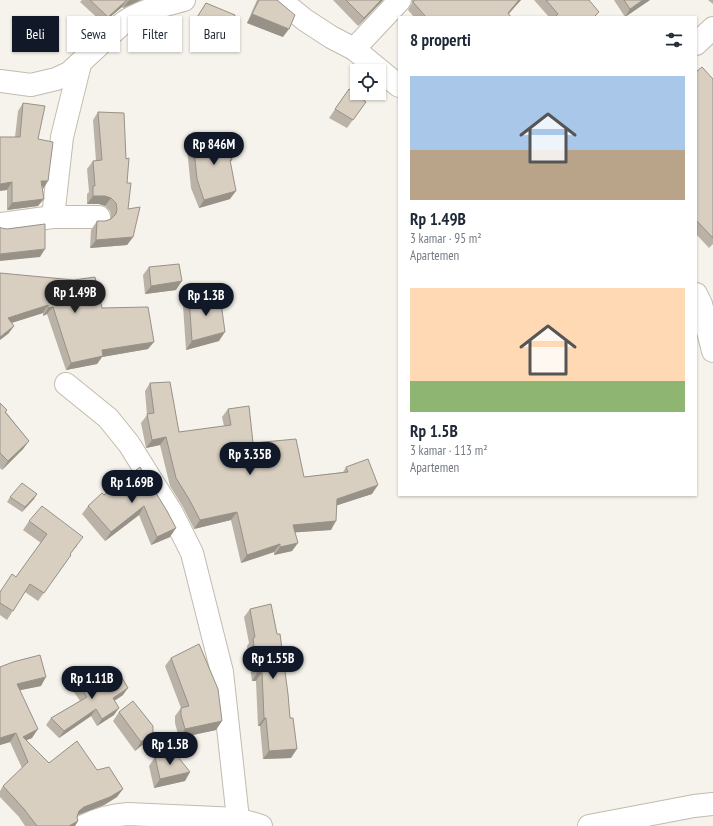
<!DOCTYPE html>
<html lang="id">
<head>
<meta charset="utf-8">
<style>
	:root { --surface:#fff; --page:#f6f6f7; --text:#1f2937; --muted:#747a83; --accent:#111827 }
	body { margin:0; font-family:"PT Sans Narrow",sans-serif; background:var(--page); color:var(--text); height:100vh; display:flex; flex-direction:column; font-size:15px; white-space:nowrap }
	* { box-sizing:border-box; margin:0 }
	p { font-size:13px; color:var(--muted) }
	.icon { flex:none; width:22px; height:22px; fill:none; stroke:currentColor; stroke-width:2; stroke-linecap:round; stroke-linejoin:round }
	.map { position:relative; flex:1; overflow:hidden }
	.details { position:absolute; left:398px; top:16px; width:299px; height:480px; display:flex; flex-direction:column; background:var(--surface); border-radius:0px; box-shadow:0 1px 3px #0004 }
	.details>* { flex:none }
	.hud { position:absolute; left:12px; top:16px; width:326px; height:36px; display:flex; gap:8px }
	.buttons { position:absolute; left:350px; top:64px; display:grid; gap:8px }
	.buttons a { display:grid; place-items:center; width:36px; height:36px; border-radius:0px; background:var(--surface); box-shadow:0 1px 3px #0004; font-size:20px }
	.price { position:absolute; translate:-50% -34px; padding:0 9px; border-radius:14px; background:var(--accent); color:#fff; font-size:13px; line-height:26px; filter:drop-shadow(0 1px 2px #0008) }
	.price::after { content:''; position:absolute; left:50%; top:24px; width:12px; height:9px; margin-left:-6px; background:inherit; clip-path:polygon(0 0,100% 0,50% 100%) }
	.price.on { background:#222; color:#fff }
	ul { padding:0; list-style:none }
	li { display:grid; align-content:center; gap:8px; height:212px; padding:0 12px }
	li span { display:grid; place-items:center; height:124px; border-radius:0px; color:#555 }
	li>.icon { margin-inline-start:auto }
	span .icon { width:72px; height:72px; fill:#fffc; stroke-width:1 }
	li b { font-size:17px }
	h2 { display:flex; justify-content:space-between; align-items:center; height:48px; padding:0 12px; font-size:17px }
	.tag { padding:0 14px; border-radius:0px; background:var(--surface); box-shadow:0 1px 3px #0004; font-size:14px; line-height:36px }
	.tag.on { background:var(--accent); color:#fff }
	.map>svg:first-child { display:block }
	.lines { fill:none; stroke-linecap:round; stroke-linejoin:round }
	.minor-casing { stroke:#c2bbae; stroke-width:24 }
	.minor { stroke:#fff; stroke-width:22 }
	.wall { fill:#bab2a6 }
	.shaded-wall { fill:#979187 }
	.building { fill:#d8cfc1; stroke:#979187 }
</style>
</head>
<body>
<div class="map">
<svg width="713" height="826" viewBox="0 0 713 826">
	<rect width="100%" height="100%" fill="#f6f3ec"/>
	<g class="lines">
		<defs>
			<g id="minor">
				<path d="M280,0L305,20L331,37L354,49L399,86"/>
				<path d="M696,44L713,28"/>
				<path d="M354,49L400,0"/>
				<path d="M0,81L31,85L56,79L69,73L123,23C141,10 162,6 184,0"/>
				<path d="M53,217L62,137L80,64"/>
				<path d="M0,224L53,217H99"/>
				<path d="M696,294L701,304L713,351"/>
				<path d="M66,384L108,418L129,444L172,513L192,553L222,672L238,819"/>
				<path d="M84,826C99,818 112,815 128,814L238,819L261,826"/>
				<path d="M589,826L694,806L713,804"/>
			</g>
		</defs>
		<use href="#minor" class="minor-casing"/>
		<use href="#minor" class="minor"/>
	</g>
	<g class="wall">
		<path d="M82,0H141L123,8L122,7L103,23L80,2Z"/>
		<path d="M257,0H277L283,37L247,23Z"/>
		<path d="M333,0H383L358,26Z"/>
		<path d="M412,0H521L508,14L511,17H414L408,10L412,3Z"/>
		<path d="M534,0H589L596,17H549Z"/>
		<path d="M614,0H650L625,17Z"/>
		<path d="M708,0H713V4Z"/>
		<path d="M206,3L228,34L222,42L190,28Z"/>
		<path d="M696,72L713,79V244L709,248L696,234Z"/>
		<path d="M349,89L366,102L347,128L329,118Z"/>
		<path d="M23,103L38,139L42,189L38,206L7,210V190L15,137L18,111Z"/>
		<path d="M98,112L127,183L128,209L133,237L127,245L90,248L91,230L97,221H105L111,219V217L110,211L105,206L99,204H87V194L89,192L87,169L93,161H96L93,120Z"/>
		<path d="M193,140L232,160L230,162V199L199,208L191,188L187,149Z"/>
		<path d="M149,267L176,290L145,294L143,275Z"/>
		<path d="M0,273L102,308L148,349L102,357L97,364L66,370L47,314L43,316V313L11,323L14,326L8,334Z"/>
		<path d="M189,298L219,341L186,350L183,306Z"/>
		<path d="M150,383L179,432L224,426L222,417L228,409L253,443L304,477L343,472L346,467L372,494L337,505L331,530L295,532L292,551L274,555V552L241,563L231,520L194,529L183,507L170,486L160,445L146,448L141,423L147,415L145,391Z"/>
		<path d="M0,403L7,410L6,412L29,441L23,449L2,470L0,468Z"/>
		<path d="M140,467L170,537L151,545L139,515L105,541L82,514L88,506L104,495Z"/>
		<path d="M10,497L34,499L22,512L7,502Z"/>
		<path d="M29,521L77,546L70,554L65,564L38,601L25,592L7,620L0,615V592L16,577L41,543L23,530Z"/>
		<path d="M250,609L291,758L263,759L260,726H258L256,681H252L247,646L249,643L244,617Z"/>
		<path d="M171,658L216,730L179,738L175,723V716L181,708L165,666Z"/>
		<path d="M0,667L41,686L20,690L32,738L26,740L49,763L97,770L117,797L104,805L78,815L77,817L78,821L75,826H25L19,817L0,797V791L3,786L22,768L10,742L0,745Z"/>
		<path d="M77,681L105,686L123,695L114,701V715L97,726L91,716L59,738L46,725L51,718L80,701L72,689Z"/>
		<path d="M119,712L147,741L135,751L113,721Z"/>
		<path d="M155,757L185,781L154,788L149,766Z"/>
	</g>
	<g class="shaded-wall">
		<path d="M127,0L122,7L103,23L108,17Z"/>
		<path d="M130,0H141L123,8L128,1Z"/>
		<path d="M381,0H383L358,26L364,18Z"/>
		<path d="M519,0H521L506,17L508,13Z"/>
		<path d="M643,0H650L625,17L630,9Z"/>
		<path d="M252,14L289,29L283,37L247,23Z"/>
		<path d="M41,181H48L43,189Z"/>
		<path d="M12,182L7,190L0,191V184Z"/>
		<path d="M236,191L230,199L199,208L204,200Z"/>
		<path d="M93,196H105L111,198L105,206L99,204H87Z"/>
		<path d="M44,199L38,206L7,210L12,203Z"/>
		<path d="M133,237L127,245L90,248L96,240Z"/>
		<path d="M45,249L40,257L0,261V254Z"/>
		<path d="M182,281L176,290L145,294L151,286Z"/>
		<path d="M48,305L43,313L2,326L8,318Z"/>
		<path d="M53,307L47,314L43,316L48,308Z"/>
		<path d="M14,326L8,334L0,340V337Z"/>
		<path d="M225,332L219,341L186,350L192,341Z"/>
		<path d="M154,342L148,349L102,357L97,364L66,370L71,363L102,350Z"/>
		<path d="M166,437L160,445L146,448L152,440Z"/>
		<path d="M29,441L23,449L2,470L8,461Z"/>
		<path d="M378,485L372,494L332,507L337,499Z"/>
		<path d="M37,494L34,499L22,512L25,507Z"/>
		<path d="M144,506L139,515L105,541L111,532Z"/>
		<path d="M237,512L231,520L194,529L200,520Z"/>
		<path d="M336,521L331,530L287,533L293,525Z"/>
		<path d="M176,528L170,537L151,545L157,537Z"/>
		<path d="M298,543L292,551L274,555L280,547Z"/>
		<path d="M280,544L274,552L241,563L247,555Z"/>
		<path d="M262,672L256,681H252L257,673Z"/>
		<path d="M46,677L41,686L11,692L17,684Z"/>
		<path d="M128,688L123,695L108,705L113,698Z"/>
		<path d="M119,708L114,715L97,726L102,719Z"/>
		<path d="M96,709L91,716L59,738L64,731Z"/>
		<path d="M264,718H266L260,726H258Z"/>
		<path d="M222,721L216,730L179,738L185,729Z"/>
		<path d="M38,729L32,738L20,743L23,737Z"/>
		<path d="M16,733L10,742L0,745V738Z"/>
		<path d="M153,733L147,741L135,751L141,742Z"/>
		<path d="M297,749L291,758L263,759L269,751Z"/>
		<path d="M190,772L185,781L154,788L160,779Z"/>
		<path d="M123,789L117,797L104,805L78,815L73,819L79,811L84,807Z"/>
		<path d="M78,821L75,826H69Z"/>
	</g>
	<g class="building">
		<path d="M90,0H127L108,17Z"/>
		<path d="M259,0H277L295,15L289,29L252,14Z"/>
		<path d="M346,0H381L364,18Z"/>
		<path d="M415,0H519L508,13L511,17H426L413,2Z"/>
		<path d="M546,0H589L599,12L594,17H555L558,14Z"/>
		<path d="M624,0H643L630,9Z"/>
		<path d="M206,3L235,15L228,34L196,19Z"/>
		<path d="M702,67L713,79V238L696,220V72Z"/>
		<path d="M349,89L366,102L353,120L335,109Z"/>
		<path d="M23,103L45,106L38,139L53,142L48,181H41L44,199L12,203V182L0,184V137H20Z"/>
		<path d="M98,112L124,113L126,159L129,158L127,183H131L128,209L140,207L133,237L96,240L97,221H105L111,219L116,214L117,209L116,203L111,198L105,196H93V186H95L93,161L102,160Z"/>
		<path d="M226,134L232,160H230L236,191L204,200L197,179L193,140Z"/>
		<path d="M45,224V249L0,254V227L1,228L7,229Z"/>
		<path d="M179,264L182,281L151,286L149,267Z"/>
		<path d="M0,273L74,280L95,277L102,308L148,307L154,342L102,350L103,356L71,363L53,307L48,308V305L8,318L14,326L0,337Z"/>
		<path d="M220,296L225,332L192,341L189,298Z"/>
		<path d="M170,382L179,432L231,425L228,409L249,406L253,443L296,439L304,477L348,472L346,467L368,459L378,485L337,499L336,521L293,525L298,543L280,547V544L247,555L237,512L200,520L189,499L176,478L166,437L152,440L147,414L154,413L150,383Z"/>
		<path d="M0,403L7,410L5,412L29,441L8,461L0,453Z"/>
		<path d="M140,467L167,511L176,528L157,537L144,506L111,532L88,506L102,493L104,495Z"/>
		<path d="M22,483L37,494L25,507L10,497Z"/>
		<path d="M42,506L83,537L70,554L71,555L44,593L30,584L13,611L0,603V592L12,574L16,577L47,534L29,521Z"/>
		<path d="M271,604L277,634H280L288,694L290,718H293L297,749L269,751L266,718H264L262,672L257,673L253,638L255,637L250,609Z"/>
		<path d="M199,644L218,689L222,721L185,729L181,715V708L189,706L171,658Z"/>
		<path d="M40,655L46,677L17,684L38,729L23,737L49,763L77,741L97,770L109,767L123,789L110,797L84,807L79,811L77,817L78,821L69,826H37L24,809L3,786L28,762L16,733L0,738V667L13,662Z"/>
		<path d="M93,669L105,686L121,676L128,688L113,698L119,708L102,719L96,709L64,731L51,718L87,697L77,681Z"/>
		<path d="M133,701L153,726V733L141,742L119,712Z"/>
		<path d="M175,753L190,772L160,779L155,757Z"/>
	</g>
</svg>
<div class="buttons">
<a><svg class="icon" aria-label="locate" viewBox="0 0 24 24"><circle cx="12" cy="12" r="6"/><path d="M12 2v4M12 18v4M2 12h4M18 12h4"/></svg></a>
</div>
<b class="price" style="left:214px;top:166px">Rp 846M</b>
<b class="price on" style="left:75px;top:314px">Rp 1.49B</b>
<b class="price" style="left:206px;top:317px">Rp 1.3B</b>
<b class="price" style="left:250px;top:476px">Rp 3.35B</b>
<b class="price" style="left:132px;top:504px">Rp 1.69B</b>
<b class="price" style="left:273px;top:680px">Rp 1.55B</b>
<b class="price" style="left:92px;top:700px">Rp 1.11B</b>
<b class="price" style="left:170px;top:766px">Rp 1.5B</b>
<div class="hud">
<a class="tag on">Beli</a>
<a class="tag">Sewa</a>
<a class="tag">Filter</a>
<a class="tag">Baru</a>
</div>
<section class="details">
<h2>8 properti<svg class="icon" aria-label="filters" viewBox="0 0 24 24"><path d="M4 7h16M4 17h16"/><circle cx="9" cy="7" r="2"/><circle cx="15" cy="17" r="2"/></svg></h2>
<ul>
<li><span style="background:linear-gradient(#a9c7e8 60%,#b9a48a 0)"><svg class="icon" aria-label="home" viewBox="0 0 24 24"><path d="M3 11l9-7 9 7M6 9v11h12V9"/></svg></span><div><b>Rp 1.49B</b><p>3 kamar · 95 m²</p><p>Apartemen</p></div></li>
<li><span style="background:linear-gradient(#ffd9b3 75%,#8fb573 0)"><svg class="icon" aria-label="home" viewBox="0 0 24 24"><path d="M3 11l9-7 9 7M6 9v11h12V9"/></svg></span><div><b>Rp 1.5B</b><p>3 kamar · 113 m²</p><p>Apartemen</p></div></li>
</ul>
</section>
</div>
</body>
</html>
